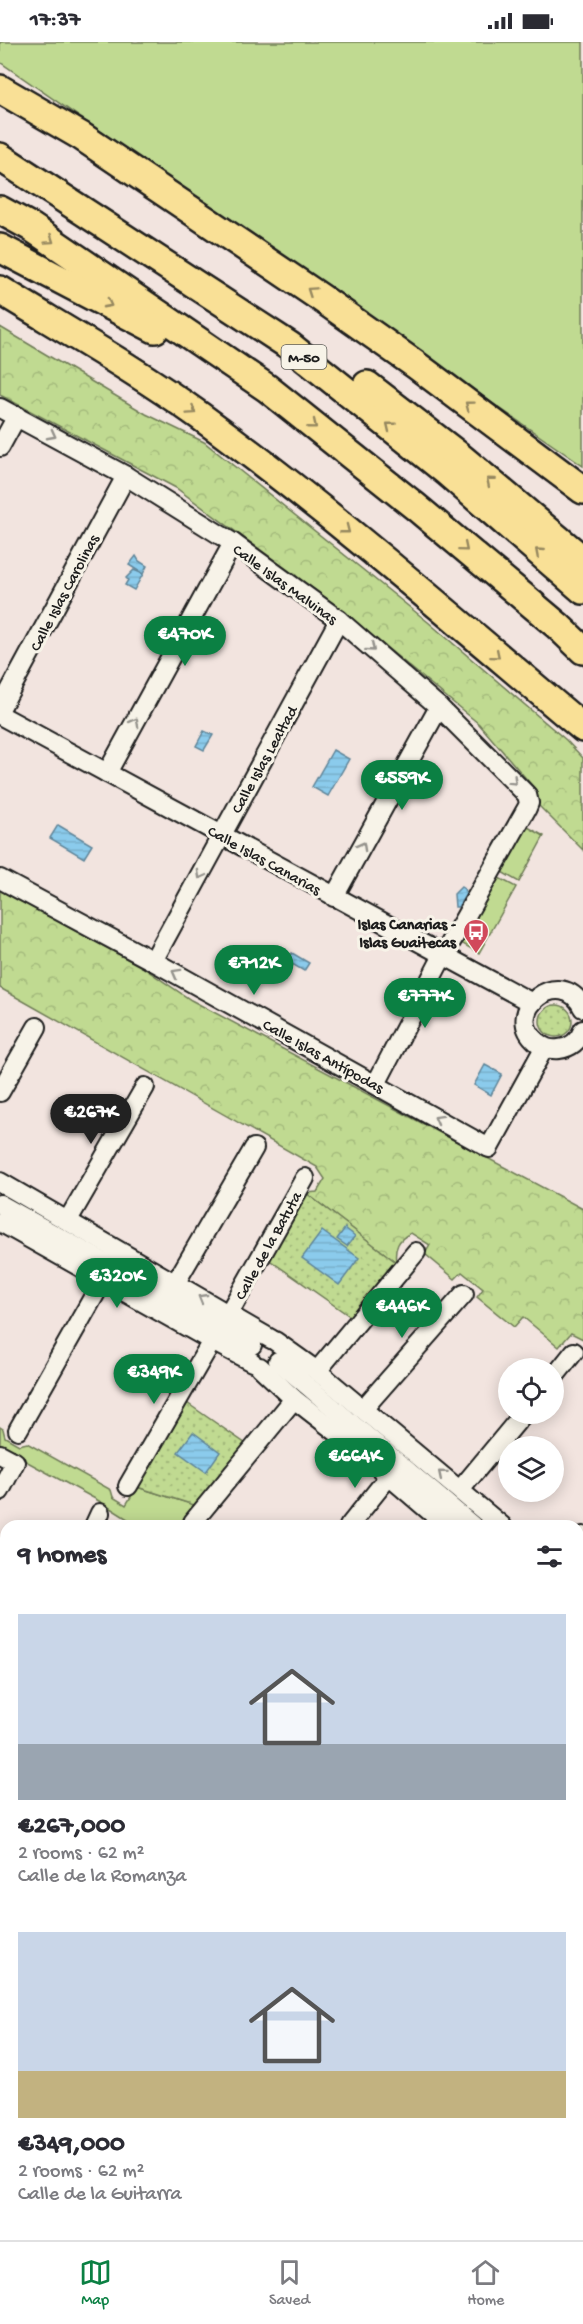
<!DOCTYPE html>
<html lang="en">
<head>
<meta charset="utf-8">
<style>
	:root { --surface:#fff; --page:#f7f7f7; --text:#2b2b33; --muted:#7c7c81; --line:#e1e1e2; --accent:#0b8043 }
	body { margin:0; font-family:"Gochi Hand",sans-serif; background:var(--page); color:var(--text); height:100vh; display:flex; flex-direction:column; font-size:22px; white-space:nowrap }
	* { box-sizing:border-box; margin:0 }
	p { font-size:20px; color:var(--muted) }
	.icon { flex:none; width:33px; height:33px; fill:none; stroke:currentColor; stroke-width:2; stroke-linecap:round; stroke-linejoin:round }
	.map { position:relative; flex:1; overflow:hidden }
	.drawer { position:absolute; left:0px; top:1478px; width:584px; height:722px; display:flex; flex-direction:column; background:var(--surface); border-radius:18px 18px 0 0; box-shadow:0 3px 15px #0003 }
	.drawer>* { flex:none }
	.buttons { position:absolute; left:498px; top:1316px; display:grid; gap:12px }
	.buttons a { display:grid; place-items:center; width:66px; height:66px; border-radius:50%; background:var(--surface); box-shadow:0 3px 15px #0003; font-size:30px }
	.price { position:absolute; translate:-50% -51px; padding:0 14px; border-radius:21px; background:var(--accent); color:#fff; font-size:20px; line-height:39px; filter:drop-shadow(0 2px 3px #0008) }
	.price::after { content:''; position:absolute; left:50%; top:36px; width:18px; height:14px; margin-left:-9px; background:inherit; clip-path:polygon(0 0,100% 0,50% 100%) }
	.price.on { background:#222; color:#fff }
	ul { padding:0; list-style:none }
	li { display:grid; align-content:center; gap:12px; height:318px; padding:0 18px }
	li span { display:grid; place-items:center; height:186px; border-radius:0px; color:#555 }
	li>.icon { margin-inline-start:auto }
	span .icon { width:108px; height:108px; fill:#fffc; stroke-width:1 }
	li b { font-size:26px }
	h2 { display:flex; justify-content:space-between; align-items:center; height:72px; padding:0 18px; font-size:26px }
	.status { display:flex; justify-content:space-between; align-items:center; height:42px; padding:0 30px; background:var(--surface); direction:ltr }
	.status svg { height:16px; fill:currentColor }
	.tabs { display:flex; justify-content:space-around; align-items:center; height:84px; border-top:2px solid var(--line); background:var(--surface); font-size:16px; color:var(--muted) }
	.tabs a { display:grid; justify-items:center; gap:3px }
	.tabs .on { color:var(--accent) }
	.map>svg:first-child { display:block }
	.grass { fill:#c0da91; stroke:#6e7b56; stroke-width:1.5 }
	.park { fill:url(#park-crowns); stroke:#6e7b56; stroke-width:1.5 }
	.garden { fill:url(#garden-dots); stroke:#6e7b56; stroke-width:1.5 }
	.water { fill:url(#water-rules); stroke:#5f8599; stroke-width:1.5 }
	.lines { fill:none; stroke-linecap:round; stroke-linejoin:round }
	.minor-casing { stroke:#1c1c1c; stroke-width:22 }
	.major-casing { stroke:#1c1c1c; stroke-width:28 }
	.highway-casing { stroke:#1c1c1c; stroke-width:32 }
	.minor { stroke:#f7f3e8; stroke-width:18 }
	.major { stroke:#f9e096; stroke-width:24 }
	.highway { stroke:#f9e096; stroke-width:27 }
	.oneway { stroke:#96885f }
	.oneway2 { stroke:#94928c }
	.labels { text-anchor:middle; stroke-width:6; stroke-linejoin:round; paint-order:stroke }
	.shield { fill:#f7f3e8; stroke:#5e5c59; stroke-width:1.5 }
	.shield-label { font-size:15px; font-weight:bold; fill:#1c1c1c }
	.street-label { font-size:16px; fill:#1c1c1c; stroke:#f7f3e8 }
	.poi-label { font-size:16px; font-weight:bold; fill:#1c1c1c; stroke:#f7f3e8; text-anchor:end }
</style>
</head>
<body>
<div class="status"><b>17:37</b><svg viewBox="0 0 49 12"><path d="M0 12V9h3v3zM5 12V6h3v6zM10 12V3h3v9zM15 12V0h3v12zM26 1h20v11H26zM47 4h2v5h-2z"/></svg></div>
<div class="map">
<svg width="583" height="2198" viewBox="0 0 583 2198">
	<defs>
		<pattern id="park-crowns" width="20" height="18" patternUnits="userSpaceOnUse" patternTransform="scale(1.5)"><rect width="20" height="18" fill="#c0da91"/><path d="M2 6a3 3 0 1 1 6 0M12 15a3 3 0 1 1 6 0" fill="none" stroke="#a4ba7c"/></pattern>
		<pattern id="garden-dots" width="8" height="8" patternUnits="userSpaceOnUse" patternTransform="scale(1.5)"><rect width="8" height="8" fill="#c0da91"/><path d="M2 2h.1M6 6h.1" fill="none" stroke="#a4ba7c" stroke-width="1.8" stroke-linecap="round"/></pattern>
		<pattern id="water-rules" width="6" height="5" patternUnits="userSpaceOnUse" patternTransform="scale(1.5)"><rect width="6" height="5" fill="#8bcbec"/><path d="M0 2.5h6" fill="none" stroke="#77aeca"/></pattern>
	</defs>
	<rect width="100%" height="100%" fill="#f2e4df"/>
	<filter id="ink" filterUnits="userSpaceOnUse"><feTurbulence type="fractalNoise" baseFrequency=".0167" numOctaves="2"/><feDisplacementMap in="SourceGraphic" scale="12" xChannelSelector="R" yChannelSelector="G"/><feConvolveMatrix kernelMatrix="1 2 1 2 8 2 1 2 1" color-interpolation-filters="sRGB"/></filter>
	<g filter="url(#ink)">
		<g class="grass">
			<path d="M0,0H583V424L0,20Z"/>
			<path d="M526,784L544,794L519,840L500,829Z"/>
			<path d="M497,835L516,845L479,911L461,901Z"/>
			<path d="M0,1385L3,1387L5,1395L19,1403L27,1401L111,1448L113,1455L126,1463L137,1445L197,1464L182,1483H137L99,1459L0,1405Z"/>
			<path d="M6,1877V1902L0,1914V1888Z"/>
		</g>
		<g class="park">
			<path d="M0,285L146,372L204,400L428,580L566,698L583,716V808L536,761V748L479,682L333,561L176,446L0,353Z"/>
			<path d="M0,848L142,925L191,958L583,1167V1297L571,1291L559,1305L523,1275L514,1285L477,1255L483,1247L462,1230L455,1237L425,1212L430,1203L411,1191C398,1197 394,1206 396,1220L306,1151L317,1150L325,1137L317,1125L0,946Z"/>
			<path d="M583,1532V1854H578V1538Z"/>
			<path d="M583,1882V2198H399L401,2193H578V1886Z"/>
		</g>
		<g class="garden">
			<circle cx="556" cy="979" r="16"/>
			<path d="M306,1151L396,1220L351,1275L268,1217Z"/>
			<path d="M187,1361L246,1402L197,1464L137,1445Z"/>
		</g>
		<g class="water">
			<path d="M136,514L139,519L147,524L143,532L129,523Z"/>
			<path d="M134,528L143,532L134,548L125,543L128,538L126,536Z"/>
			<path d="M204,689L213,693L204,708L196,704Z"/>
			<path d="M333,708L349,717L328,754L312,745Z"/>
			<path d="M58,783L92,803L84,816L50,796Z"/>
			<path d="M461,845L464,847L466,852L458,865H455L454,852Z"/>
			<path d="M292,911L309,921L304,929L287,919Z"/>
			<path d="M485,1023L502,1032L491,1053L474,1043Z"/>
			<path d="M345,1186L355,1194L347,1204L337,1197Z"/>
			<path d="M322,1189L359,1216L339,1243L302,1216Z"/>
			<path d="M193,1390L220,1410L206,1430L178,1410Z"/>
		</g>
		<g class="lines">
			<defs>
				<g id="minor">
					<path d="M0,366L126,434L233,501L339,578L439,665L527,753L529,761L527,766L438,923L376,1042"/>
					<path d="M0,405L17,374"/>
					<path d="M0,667L126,434"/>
					<path d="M0,673L532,961"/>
					<path d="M107,731L233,501"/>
					<path d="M0,837L153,919L489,1106L544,1006"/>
					<path d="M334,855L439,665"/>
					<path d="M153,919L339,578"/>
					<path d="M583,966C562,922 500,969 537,1000C544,1006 550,1008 559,1007C570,1006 579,999 583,988"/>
					<path d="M0,1050L37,985"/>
					<path d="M0,1140L271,1297"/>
					<path d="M0,1162L252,1303"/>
					<path d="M68,1178L145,1045"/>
					<path d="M0,1180L212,1299L252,1320"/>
					<path d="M176,1240L254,1106"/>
					<path d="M229,1271L305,1136"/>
					<path d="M275,1299L317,1329L502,1484"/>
					<path d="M278,1319L473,1484"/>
					<path d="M260,1325L294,1357L348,1399L447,1484"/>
					<path d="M317,1329L416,1210"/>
					<path d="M554,1335L574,1310"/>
					<path d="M363,1367L464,1252"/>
					<path d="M18,1388L103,1238"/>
					<path d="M0,1412L15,1420L0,1449"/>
					<path d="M128,1444L212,1299"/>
					<path d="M460,1448L524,1371"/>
					<path d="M193,1480L294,1357"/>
					<path d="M94,1484L100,1471"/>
					<path d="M349,1484L389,1434"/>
					<path d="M578,1500L583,1494"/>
					<path d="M578,1522L583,1515"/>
					<path d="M0,1563L6,1566"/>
					<path d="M0,1662L6,1651"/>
					<path d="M0,1872L6,1861"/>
					<path d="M578,1873L583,1869"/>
					<path d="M0,1930L6,1919"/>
					<path d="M0,1974L6,1977"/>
					<path d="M5,2198L7,2193"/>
					<path d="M378,2198L381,2193"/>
				</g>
				<g id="major">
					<path d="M0,2059L6,2062"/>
					<path d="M0,2086L6,2090"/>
					<path d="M0,2110L6,2114"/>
					<path d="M149,2193L158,2198"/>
					<path d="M191,2193L200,2198"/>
					<path d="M241,2193L249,2198"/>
				</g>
				<g id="highway">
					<path d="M0,47L81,94L321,256L416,323L583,448"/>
					<path d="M0,115L290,304L447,430L583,548"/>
					<path d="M0,168L31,185L267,346L416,465L558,584L583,608"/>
					<path d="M0,206L155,287"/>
					<path d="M0,248C67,289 136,328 200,374C333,471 457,580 583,686"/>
					<path d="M367,343L459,414L583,518"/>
				</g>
			</defs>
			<use href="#minor" class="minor-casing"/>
			<use href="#major" class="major-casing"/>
			<use href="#highway" class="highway-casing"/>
			<use href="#minor" class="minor"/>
			<use href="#major" class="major"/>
			<use href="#highway" class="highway"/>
		</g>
		<defs><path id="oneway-chevron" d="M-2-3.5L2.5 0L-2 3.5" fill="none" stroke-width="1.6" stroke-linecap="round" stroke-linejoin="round" transform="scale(1.5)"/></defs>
		<g class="oneway">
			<use href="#oneway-chevron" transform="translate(50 198) rotate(34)"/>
			<use href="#oneway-chevron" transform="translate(311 249) rotate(-146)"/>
			<use href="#oneway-chevron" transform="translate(108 262) rotate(28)"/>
			<use href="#oneway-chevron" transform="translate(469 363) rotate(-143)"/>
			<use href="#oneway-chevron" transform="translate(192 369) rotate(34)"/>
			<use href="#oneway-chevron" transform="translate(313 383) rotate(39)"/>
			<use href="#oneway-chevron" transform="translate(390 384) rotate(-141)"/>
			<use href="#oneway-chevron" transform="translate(490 439) rotate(-140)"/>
			<use href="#oneway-chevron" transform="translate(346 488) rotate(38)"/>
			<use href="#oneway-chevron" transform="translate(464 506) rotate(40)"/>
			<use href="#oneway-chevron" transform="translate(539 510) rotate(-139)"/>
			<use href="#oneway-chevron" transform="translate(496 613) rotate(40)"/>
		</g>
		<g class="oneway2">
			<use href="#oneway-chevron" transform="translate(52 393) rotate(28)"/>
			<use href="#oneway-chevron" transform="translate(371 606) rotate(41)"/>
			<use href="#oneway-chevron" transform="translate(135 680) rotate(-61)"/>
			<use href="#oneway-chevron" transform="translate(513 739) rotate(45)"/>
			<use href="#oneway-chevron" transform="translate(362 804) rotate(-61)"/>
			<use href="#oneway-chevron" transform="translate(201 833) rotate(119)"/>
			<use href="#oneway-chevron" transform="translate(176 931) rotate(-151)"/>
			<use href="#oneway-chevron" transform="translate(438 1077) rotate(-151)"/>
			<use href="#oneway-chevron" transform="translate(202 1256) rotate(-150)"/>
			<use href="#oneway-chevron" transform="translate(442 1432) rotate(-140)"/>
		</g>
	</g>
	<defs>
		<symbol id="bus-pin" viewBox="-11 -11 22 30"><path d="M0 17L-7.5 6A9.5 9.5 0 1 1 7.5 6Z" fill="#d1495b" stroke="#f7f3e8"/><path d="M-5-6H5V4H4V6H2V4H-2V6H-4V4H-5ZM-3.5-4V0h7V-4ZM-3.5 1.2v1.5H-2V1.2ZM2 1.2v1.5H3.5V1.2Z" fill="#fff"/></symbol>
	</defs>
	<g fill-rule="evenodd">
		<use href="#bus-pin" x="461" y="875" width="30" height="40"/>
	</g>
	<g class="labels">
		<rect class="shield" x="281.5" y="303" width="45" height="24" rx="4.5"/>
		<g class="shield-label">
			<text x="304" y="320">M-50</text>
		</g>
		<g class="street-label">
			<text transform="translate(286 541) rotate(36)" y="6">Calle Islas Malvinas</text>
			<text transform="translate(63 550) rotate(-62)" y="6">Calle Islas Carolinas</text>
			<text transform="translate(263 717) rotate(-61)" y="6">Calle Islas Lealtad</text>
			<text transform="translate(265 817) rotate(29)" y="6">Calle Islas Canarias</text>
			<text transform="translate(324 1013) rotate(29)" y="6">Calle Islas Antípodas</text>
			<text transform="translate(267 1203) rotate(-61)" y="6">Calle de la Batuta</text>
		</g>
		<g class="poi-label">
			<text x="456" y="887">Islas Canarias -<tspan x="456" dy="18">Islas Guaitecas</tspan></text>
		</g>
	</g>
</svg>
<div class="buttons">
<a><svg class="icon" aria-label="locate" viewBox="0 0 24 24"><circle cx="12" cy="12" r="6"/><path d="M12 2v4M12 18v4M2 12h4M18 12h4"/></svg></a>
<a><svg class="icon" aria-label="layers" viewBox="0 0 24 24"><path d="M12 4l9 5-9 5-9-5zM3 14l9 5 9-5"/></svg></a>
</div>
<b class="price" style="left:185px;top:625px">€470K</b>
<b class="price" style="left:402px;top:769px">€559K</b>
<b class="price" style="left:254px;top:954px">€712K</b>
<b class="price" style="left:425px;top:987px">€777K</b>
<b class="price on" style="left:91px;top:1103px">€267K</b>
<b class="price" style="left:117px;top:1267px">€320K</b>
<b class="price" style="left:402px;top:1297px">€446K</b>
<b class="price" style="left:154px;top:1363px">€349K</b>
<b class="price" style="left:355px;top:1447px">€664K</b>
<section class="drawer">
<h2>9 homes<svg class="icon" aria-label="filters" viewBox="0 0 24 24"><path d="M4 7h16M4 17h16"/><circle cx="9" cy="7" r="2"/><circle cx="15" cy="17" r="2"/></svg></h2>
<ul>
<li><span style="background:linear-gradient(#c9d6e8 70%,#9aa5b1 0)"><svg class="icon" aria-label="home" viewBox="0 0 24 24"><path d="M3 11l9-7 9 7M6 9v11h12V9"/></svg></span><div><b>€267,000</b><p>2 rooms · 62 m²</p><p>Calle de la Romanza</p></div></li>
<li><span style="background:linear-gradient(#c9d6e8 75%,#c2b280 0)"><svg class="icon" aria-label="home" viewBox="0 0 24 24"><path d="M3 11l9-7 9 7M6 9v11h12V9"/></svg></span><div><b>€349,000</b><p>2 rooms · 62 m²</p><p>Calle de la Guitarra</p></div></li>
</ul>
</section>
</div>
<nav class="tabs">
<a class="on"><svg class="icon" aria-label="map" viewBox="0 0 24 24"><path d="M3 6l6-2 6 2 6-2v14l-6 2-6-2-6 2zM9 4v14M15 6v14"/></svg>Map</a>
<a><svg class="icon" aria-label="saved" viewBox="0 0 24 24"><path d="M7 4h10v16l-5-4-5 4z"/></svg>Saved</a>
<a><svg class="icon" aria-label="home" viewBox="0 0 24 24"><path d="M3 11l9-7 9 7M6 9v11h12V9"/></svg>Home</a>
</nav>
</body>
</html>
